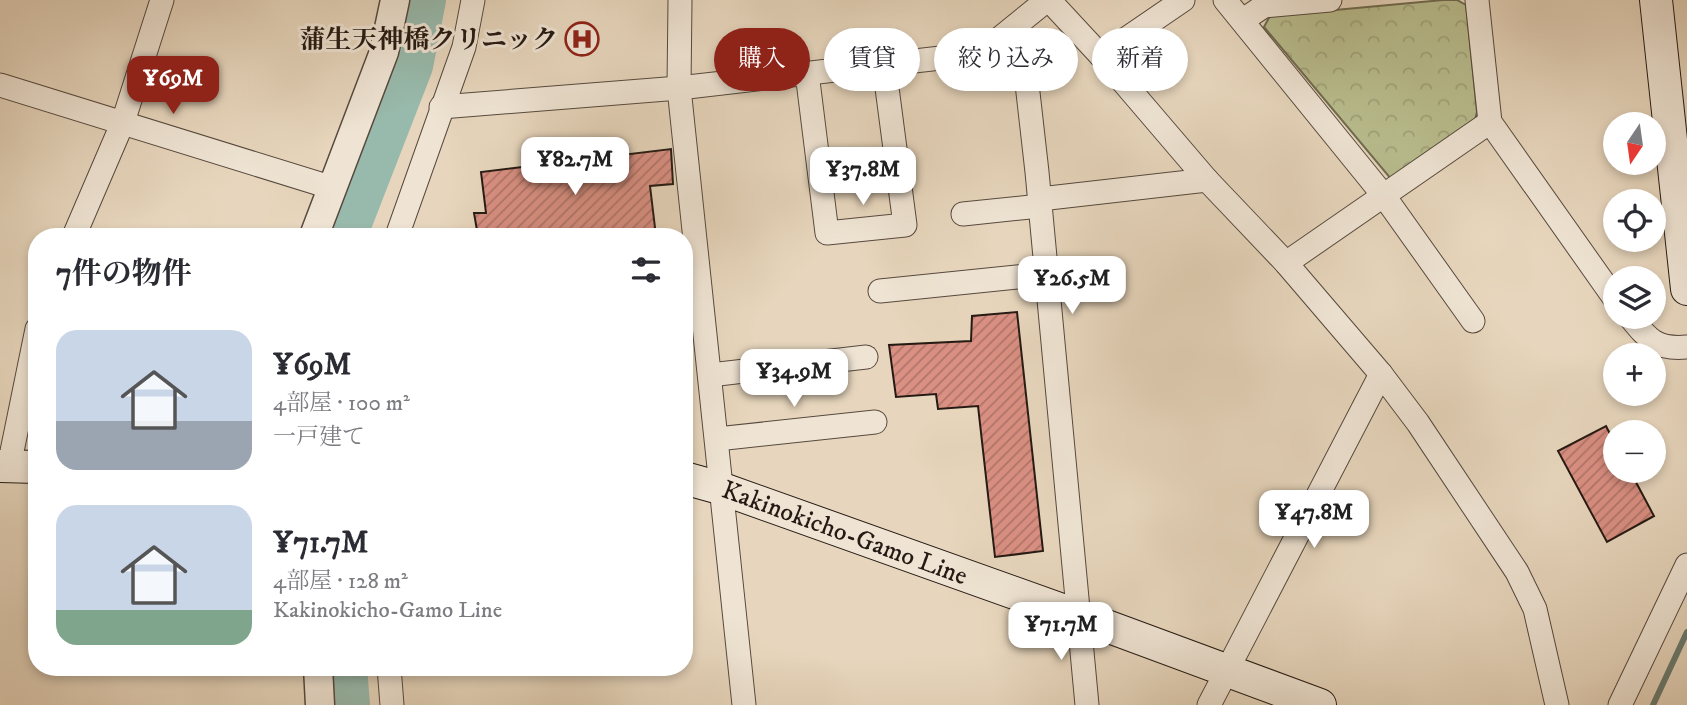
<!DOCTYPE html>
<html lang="ja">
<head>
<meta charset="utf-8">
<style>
	:root { --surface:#fff; --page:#f2f2f3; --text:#2b2b33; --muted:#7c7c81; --accent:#8f2418 }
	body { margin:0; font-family:"IM FELL DW Pica","Noto Serif JP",serif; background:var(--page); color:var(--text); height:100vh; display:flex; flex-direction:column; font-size:26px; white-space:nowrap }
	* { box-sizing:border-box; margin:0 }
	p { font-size:23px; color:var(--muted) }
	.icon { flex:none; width:38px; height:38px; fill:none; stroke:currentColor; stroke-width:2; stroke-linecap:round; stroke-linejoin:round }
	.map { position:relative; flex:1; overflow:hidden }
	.side { position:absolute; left:28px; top:228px; width:665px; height:448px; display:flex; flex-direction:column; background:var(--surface); border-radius:28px; box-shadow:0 4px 10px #0003 }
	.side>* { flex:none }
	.banner { position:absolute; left:714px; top:28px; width:665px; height:63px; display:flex; gap:14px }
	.needle { width:46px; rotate:193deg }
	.buttons { position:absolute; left:1603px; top:112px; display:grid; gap:14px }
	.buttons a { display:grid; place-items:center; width:63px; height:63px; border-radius:50%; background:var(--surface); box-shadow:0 4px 10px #0003; font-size:35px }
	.price { position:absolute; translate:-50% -60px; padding:0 16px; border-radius:14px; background:#fff; color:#222; font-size:23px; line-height:46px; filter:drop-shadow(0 2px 4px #0008) }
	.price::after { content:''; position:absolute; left:50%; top:42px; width:21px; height:16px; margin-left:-10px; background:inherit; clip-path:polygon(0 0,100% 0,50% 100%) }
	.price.active { background:var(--accent); color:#fff }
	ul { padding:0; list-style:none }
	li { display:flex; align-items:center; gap:21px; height:175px; padding:0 28px }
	li span { display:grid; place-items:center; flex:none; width:196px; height:140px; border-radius:21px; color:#555 }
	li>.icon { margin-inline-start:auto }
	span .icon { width:84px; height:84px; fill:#fffc; stroke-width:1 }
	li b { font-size:30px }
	h2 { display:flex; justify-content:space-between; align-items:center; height:84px; padding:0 28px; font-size:30px }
	.chip { padding:0 24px; border-radius:32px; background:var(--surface); box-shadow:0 4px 10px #0003; font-size:24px; line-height:63px }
	.chip.active { background:var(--accent); color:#fff }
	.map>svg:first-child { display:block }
	.forest { fill:url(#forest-crowns); stroke:#6f6c50; stroke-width:2 }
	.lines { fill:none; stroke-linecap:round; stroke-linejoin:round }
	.stream { stroke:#6a7a6f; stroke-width:6 }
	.river { stroke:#98baac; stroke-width:38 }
	.building { fill:url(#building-hatch); stroke:#251a13; stroke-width:2 }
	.minor-casing { stroke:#56493e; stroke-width:25 }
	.tertiary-casing { stroke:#56493e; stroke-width:31 }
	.secondary-casing { stroke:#251a13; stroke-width:34 }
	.minor { stroke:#efe4d4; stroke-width:23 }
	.tertiary { stroke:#efe4d4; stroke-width:28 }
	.secondary { stroke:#efe4d4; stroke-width:32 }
	.labels { text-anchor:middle; stroke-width:6; stroke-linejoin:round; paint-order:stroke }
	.poi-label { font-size:26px; font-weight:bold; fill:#251a13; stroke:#efe4d4; text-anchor:end }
	.street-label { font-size:26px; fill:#251a13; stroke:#efe4d4 }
</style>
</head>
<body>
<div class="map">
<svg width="1687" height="705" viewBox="0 0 1687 705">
	<defs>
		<pattern id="forest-crowns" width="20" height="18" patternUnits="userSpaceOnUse" patternTransform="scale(1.75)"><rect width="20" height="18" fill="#b9bd8e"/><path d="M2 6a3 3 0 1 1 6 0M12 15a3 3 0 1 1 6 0" fill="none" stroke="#9fa27a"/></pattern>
		<pattern id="building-hatch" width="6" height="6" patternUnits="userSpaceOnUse" patternTransform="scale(1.75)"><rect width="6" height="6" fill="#da9083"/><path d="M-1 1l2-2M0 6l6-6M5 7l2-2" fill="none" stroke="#b1756a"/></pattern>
	</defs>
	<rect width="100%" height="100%" fill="#e7d6bd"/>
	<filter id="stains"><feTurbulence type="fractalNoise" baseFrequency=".00286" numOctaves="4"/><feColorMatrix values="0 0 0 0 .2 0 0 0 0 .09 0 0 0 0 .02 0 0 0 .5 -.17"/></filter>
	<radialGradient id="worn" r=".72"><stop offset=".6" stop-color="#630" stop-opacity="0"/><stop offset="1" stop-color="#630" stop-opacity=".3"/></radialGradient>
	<path class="forest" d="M1443,0H1457L1466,5L1477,112L1475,120L1391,179L1264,27L1270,16Z"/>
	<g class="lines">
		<path class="stream" d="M1653,705L1687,632"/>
		<g class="river">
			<path d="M348,236L414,66L427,0"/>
			<path d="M348,667L351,705"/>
		</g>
	</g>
	<g class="building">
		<path d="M671,149L673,184L650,186L656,236H478L474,213H486L481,172Z"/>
		<path d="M1017,312L1043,551L995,557L978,406L938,409L936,394L896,397L889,345L971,341L972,316Z"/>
		<path d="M1606,426L1615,444V471H1630L1654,516L1607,542L1558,451Z"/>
	</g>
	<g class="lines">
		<defs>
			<g id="minor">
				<path d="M680,0L679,88L744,705"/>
				<path d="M1049,0L1101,56L1207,180L1286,263L1381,374L1418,423L1517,572L1535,609L1557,705"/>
				<path d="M1225,0L1384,196L1473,321"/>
				<path d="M1477,0L1490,122L1615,299"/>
				<path d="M1243,20L1264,6L1330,0"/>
				<path d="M1012,29L1019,46L1026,75L1037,172L1087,705"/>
				<path d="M1101,56L1183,0"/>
				<path d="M807,73L827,233L905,225L884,65"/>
				<path d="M0,85L333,188"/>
				<path d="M441,107L679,88L958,56L994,43L1047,0"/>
				<path d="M1040,199L1207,180"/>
				<path d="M963,214L1040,206"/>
				<path d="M74,236L123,122L162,0"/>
				<path d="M397,236L464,47L473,0"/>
				<path d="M1286,263L1490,122"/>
				<path d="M880,291L1046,274"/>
				<path d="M1630,317C1648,339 1656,350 1687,347"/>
				<path d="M710,375L866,357"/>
				<path d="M717,439L875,422"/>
				<path d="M9,466L37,329"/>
				<path d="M389,667L392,705"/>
				<path d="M1209,705L1381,374"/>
				<path d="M1620,705L1687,565"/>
			</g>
			<g id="tertiary">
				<path d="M314,236L384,52L395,0"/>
				<path d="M318,667L320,705"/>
			</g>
			<g id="secondary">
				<path d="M1656,0L1687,289"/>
				<path d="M0,466L37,467"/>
				<path d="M684,478L720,488L1093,621L1320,705"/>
			</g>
		</defs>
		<use href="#minor" class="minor-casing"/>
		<use href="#tertiary" class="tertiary-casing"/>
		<use href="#secondary" class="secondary-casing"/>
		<use href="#minor" class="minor"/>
		<use href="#tertiary" class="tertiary"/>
		<use href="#secondary" class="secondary"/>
	</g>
	<defs>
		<symbol id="hospital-ring" viewBox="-11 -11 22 22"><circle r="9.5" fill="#efe4d4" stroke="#8f2418" stroke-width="1.5"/><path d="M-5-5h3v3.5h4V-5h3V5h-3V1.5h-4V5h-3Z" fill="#8f2418"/></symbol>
	</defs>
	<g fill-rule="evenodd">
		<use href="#hospital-ring" x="563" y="20" width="38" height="38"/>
	</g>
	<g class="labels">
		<g class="poi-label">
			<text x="558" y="48">蒲生天神橋クリニック</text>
		</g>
		<g class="street-label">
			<text transform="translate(845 532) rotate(20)" y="9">Kakinokicho-Gamo Line</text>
		</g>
	</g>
	<rect width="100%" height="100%" filter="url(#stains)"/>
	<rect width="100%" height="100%" fill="url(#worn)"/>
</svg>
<div class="buttons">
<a><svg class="needle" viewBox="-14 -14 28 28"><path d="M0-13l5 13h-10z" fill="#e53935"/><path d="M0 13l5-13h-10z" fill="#7c7c81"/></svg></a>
<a><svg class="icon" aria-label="locate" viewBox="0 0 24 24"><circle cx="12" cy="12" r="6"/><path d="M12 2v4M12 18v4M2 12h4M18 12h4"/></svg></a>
<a><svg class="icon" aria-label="layers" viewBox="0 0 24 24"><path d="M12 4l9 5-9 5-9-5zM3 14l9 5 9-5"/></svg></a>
<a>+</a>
<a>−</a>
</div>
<b class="price active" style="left:173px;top:116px">¥69M</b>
<b class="price" style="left:575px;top:197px">¥82.7M</b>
<b class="price" style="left:863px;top:207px">¥37.8M</b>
<b class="price" style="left:1072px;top:316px">¥26.5M</b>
<b class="price" style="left:794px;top:409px">¥34.9M</b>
<b class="price" style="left:1314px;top:550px">¥47.8M</b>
<b class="price" style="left:1061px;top:662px">¥71.7M</b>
<div class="banner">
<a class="chip active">購入</a>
<a class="chip">賃貸</a>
<a class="chip">絞り込み</a>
<a class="chip">新着</a>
</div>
<section class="side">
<h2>7件の物件<svg class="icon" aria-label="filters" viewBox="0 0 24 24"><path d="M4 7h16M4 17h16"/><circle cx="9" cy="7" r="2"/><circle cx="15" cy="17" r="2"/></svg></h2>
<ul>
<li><span style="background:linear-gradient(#c9d6e8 65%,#9aa5b1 0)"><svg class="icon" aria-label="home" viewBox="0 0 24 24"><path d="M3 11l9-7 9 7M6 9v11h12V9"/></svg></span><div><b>¥69M</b><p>4部屋 · 100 m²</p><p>一戸建て</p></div></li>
<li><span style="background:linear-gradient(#c9d6e8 75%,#7fa58c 0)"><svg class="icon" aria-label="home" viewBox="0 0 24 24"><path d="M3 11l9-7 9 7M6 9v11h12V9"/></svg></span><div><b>¥71.7M</b><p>4部屋 · 128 m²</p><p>Kakinokicho-Gamo Line</p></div></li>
</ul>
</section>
</div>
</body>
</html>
